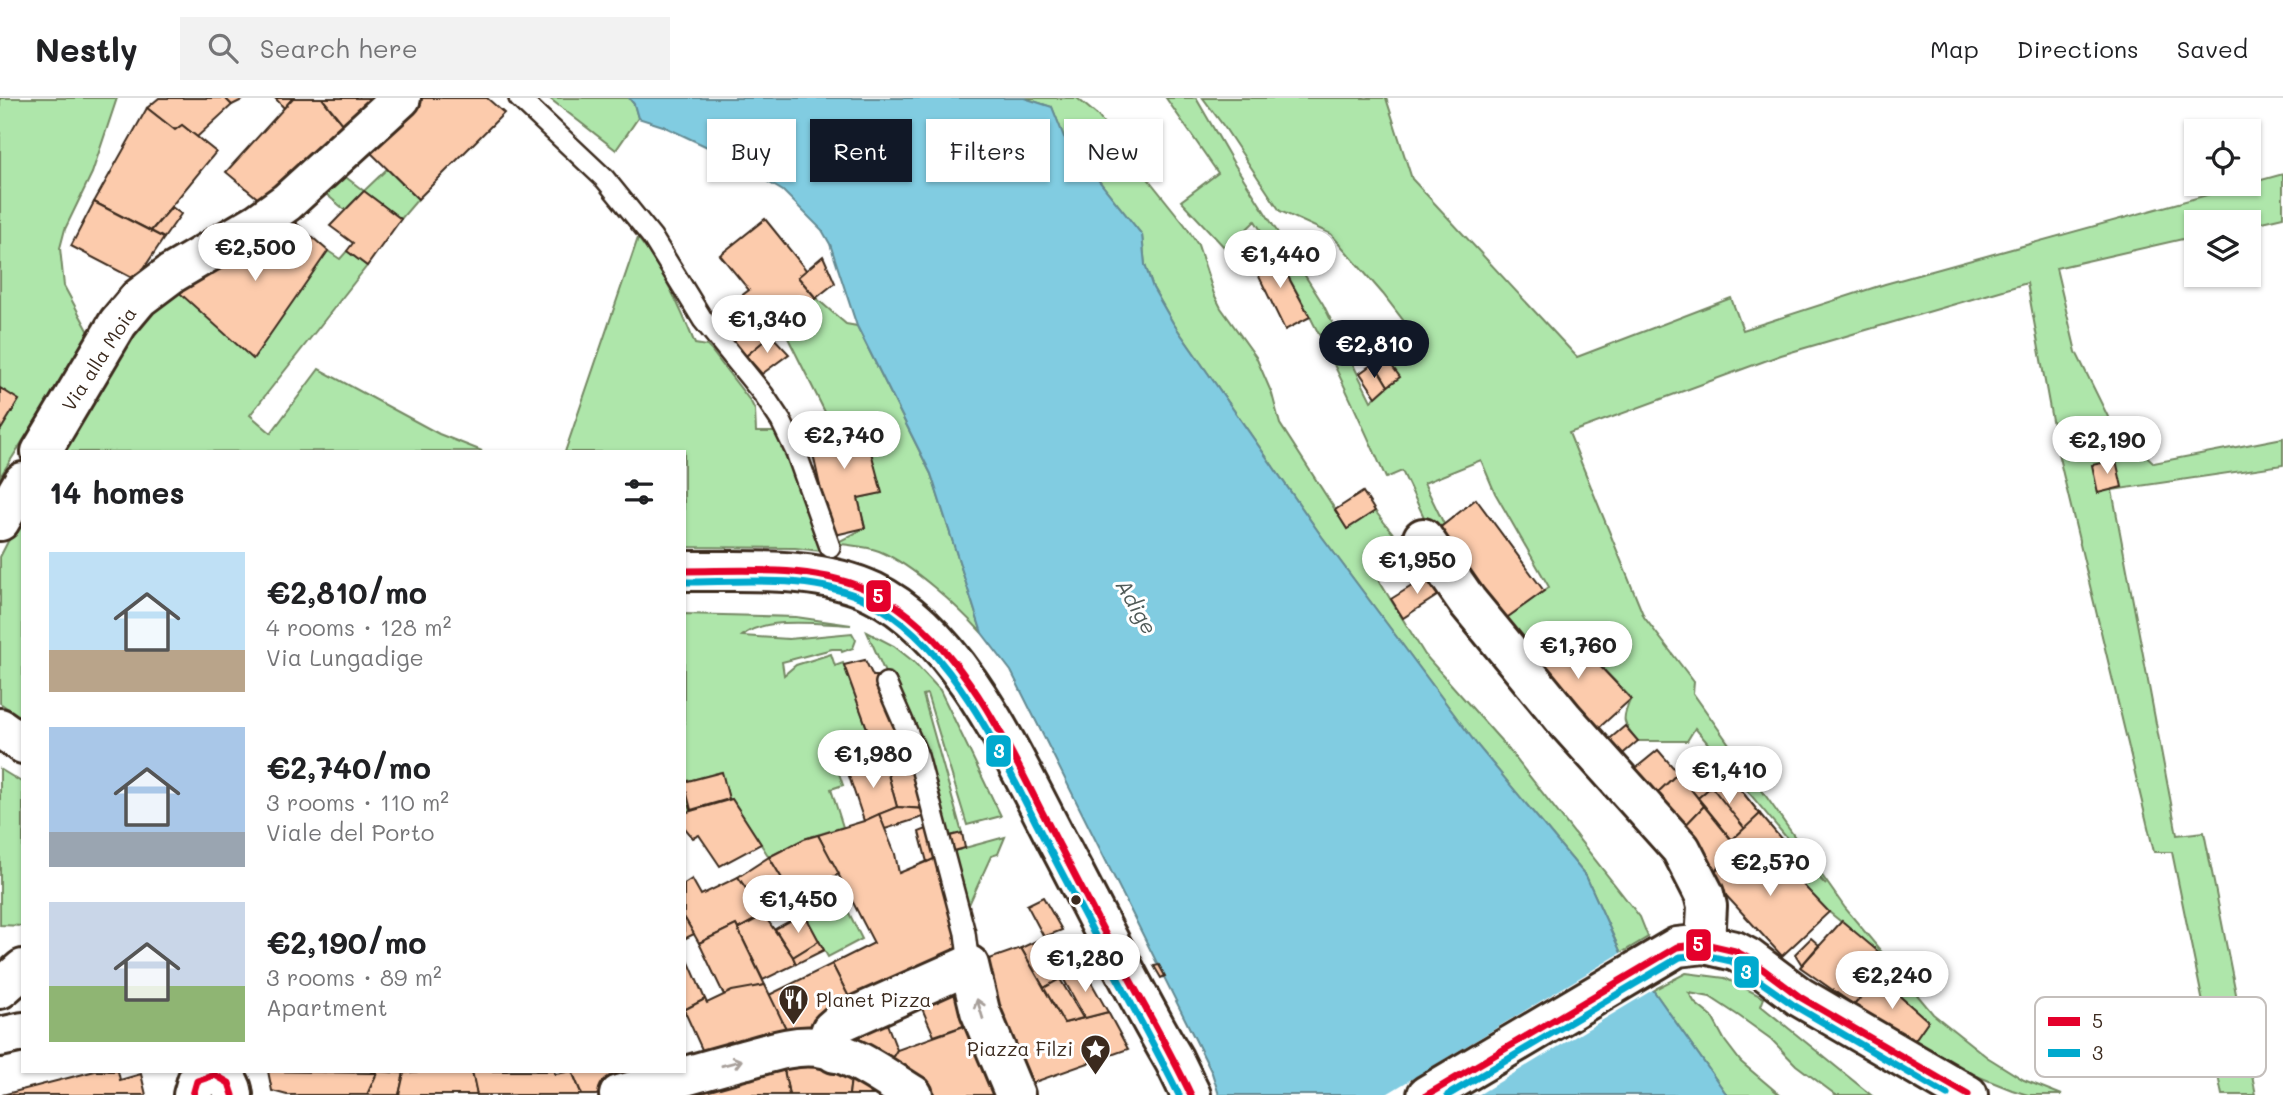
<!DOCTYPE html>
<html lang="en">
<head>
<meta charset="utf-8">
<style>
	:root { --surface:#fff; --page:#f2f2f2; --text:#202124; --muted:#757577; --line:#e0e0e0; --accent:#111827 }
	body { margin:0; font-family:Mali,sans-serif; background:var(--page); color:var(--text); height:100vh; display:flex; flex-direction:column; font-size:26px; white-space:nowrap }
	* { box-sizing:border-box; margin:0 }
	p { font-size:23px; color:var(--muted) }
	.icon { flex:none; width:38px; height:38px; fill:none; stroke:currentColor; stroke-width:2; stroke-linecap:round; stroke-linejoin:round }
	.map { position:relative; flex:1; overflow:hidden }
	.sheet { position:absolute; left:21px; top:352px; width:665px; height:623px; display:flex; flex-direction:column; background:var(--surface); border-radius:0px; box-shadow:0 2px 5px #0004 }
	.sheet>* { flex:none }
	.hud { position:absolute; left:707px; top:21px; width:665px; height:63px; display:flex; gap:14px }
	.buttons { position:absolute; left:2184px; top:21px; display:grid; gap:14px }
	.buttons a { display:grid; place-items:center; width:77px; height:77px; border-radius:0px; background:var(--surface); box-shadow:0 2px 5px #0004; font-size:35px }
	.price { position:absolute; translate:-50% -60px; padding:0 16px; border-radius:24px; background:#fff; color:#222; font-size:23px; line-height:46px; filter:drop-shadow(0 2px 4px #0008) }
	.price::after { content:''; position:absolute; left:50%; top:42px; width:21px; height:16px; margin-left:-10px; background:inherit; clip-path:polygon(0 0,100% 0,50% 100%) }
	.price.active { background:var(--accent); color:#fff }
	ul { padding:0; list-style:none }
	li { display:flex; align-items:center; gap:21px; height:175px; padding:0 28px }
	li span { display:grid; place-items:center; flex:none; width:196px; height:140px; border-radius:0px; color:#555 }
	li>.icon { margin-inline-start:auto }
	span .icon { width:84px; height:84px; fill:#fffc; stroke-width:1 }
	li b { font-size:30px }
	h2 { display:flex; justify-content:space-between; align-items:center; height:84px; padding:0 28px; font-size:30px }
	.pill { padding:0 24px; border-radius:0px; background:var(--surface); box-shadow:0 2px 5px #0004; font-size:24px; line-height:63px }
	.pill.active { background:var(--accent); color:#fff }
	header { display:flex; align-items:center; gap:42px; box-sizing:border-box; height:98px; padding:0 35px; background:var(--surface); border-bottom:2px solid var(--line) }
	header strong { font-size:33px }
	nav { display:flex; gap:38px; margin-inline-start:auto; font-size:24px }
	.search { width:490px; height:63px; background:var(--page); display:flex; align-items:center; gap:18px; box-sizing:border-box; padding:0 24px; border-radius:0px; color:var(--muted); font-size:26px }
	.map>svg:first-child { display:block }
	.green { fill:#aee6aa; stroke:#748864; stroke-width:2 }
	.water { fill:#81cce1; stroke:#658b93; stroke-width:2 }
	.pier { fill:#fff }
	.building { fill:#fccbac; stroke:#3b2a1e; stroke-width:2 }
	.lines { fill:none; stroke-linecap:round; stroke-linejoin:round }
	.service-casing { stroke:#3b2a1e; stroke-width:24 }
	.minor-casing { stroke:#3b2a1e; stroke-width:44 }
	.service { stroke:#fff; stroke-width:19 }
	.minor { stroke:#fff; stroke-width:38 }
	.bus-1-casing { stroke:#fff; stroke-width:12 }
	.bus-2-casing { stroke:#fff; stroke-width:12 }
	.bus-1 { stroke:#e4002b; stroke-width:7 }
	.bus-2 { stroke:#00a9ce; stroke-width:7 }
	.oneway { stroke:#a79f9a }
	.bus-dot { fill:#3b2a1e; stroke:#fff; stroke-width:2.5 }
	.labels { text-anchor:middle; stroke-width:6; stroke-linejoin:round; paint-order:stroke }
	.street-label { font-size:19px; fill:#3b2a1e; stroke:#fff }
	.poi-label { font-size:19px; fill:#3b2a1e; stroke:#fff; text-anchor:start }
	.water-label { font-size:21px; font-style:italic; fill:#505b58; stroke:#fff }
	.key { fill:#fff; stroke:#c4bfbc; stroke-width:2 }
	.key-label { font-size:19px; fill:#3b2a1e }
	.line-badge { stroke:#fff; stroke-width:2.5 }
	.badge-label { font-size:19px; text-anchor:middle; font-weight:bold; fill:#fff }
</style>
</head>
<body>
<header>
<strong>Nestly</strong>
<div class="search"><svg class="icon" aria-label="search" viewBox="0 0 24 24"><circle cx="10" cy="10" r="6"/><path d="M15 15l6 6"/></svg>Search here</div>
<nav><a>Map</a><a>Directions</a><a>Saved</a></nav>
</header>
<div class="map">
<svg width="2283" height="997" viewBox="0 0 2283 997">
	<rect width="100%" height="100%" fill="#fff"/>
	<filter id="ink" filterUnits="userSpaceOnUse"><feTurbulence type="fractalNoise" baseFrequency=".0143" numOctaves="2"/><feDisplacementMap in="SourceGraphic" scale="14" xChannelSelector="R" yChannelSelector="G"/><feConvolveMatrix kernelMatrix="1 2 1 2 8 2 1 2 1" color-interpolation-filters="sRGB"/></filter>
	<g filter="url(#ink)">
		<g class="green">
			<path d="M0,0H117L92,75L65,131L60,150L64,188L90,236L0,379V333L19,302L0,290Z"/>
			<path d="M549,0H629L634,6L638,20L616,52Z"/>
			<path d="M1024,0H1077L1097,17L1185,127L1198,147L1214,196L1221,210L1256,259L1272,296L1280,326L1347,430L1375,413L1399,443L1368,465L1425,557L1505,647L1640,819L1648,839L1621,855L1586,778L1477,647L1320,436L1173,225L1153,190L1145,167L1142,137L1064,39L1052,9Z"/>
			<path d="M1166,0H1196L1233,64L1323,206L1371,303L1399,279L1390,265L1419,243L1383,196L1331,136L1280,113L1225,30L1203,0H1386L1412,81L1577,259L1731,200L1743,232L1885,186L2283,76V119L2249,127V124H2196V138L2056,170L2076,254L2111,325L2154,365L2283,340V367L2112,392L2177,737L2204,734L2256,997H2222L2172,754H2154L2058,355L2027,185L1781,257L1569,335L1644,519L1694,584L1693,595L1845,810L1933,916L1987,959L2024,982L2062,997H2028L2012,992L1942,964L1912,946L1928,923L1879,880L1893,866L1829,814L1772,755L1783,743L1826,787L1695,630L1687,643H1638C1622,625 1621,622 1631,600L1565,531L1534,558L1501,524L1549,489L1495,395L1481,362L1424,385L1444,426L1432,436L1402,373L1386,380C1347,292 1307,204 1255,123L1226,151L1181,103L1218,75Z"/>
			<path d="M387,71L418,101L401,121L364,93L345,112L321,92L339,74L364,93Z"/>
			<path d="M638,140C663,171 680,209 695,246L707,248L711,252L751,304L755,312L756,334H775L809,411L821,453L795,450L684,449V354H565Z"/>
			<path d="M328,153L340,161L347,153L367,168L250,317L271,335L319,271L439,336L482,353L57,354L138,222L173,189Z"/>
			<path d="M816,200L846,226L857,228L931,376L982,535C958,509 913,467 879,453C866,448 850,448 836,445L865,430L858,400L881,395L861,317L830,324L782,228Z"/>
			<path d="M23,414V621L0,605V459Z"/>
			<path d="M684,516L796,519L851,527C821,526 765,518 742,538L789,541L852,535L856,542L853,550L842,554L841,551H832L782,564L784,577L796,567L831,556L835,568L843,565L873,647L833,658L843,687L831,691L843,729L804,741L769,759L732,701H729L721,674L685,684L691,712L684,715Z"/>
			<path d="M867,534L894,548L914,564L940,592L1001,718L967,727L927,596L923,597L962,735L946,739L924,663Z"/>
			<path d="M0,671L23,685V828L0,827Z"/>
			<path d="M1005,739L998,756L991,758L967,811L950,754Z"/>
			<path d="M835,787L862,841L828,859L798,806Z"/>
			<path d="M1686,875L1725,880L1764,900L1761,908L1871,997H1836L1796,967L1771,941L1739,918L1710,899L1689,895L1695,905L1712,919L1725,943L1741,964L1780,997H1727L1653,892Z"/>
		</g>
		<path class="water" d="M629,0H1024L1052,9L1064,39L1142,137L1145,167L1153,190L1173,225L1320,436L1477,647L1586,778L1621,855L1653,892L1727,997H1219L1212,975L1011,573L982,535L931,376L857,228L830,146L822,132L783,93L718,54L663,28L638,20L634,6Z"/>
		<path class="pier" d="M1624,853L1656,890L1478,997H1385Z"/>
		<g class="building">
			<path d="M159,0H225L232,7L197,39L182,27L175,32L147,10Z"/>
			<path d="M225,0H246L232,7Z"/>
			<path d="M275,0H293L284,10Z"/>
			<path d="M293,0H322L347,33L268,109L226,74Z"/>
			<path d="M322,0H390L367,8L343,26Z"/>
			<path d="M414,0H487L504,15L418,101L364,48Z"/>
			<path d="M147,10L175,32L182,27L216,54L151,133L94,104Z"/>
			<path d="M364,93L401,121L367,168L347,153L353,145L330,128Z"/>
			<path d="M94,104L164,140L136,182L71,148Z"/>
			<path d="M172,109L181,116L164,140L151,133Z"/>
			<path d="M288,118L328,153L253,261L173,189Z"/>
			<path d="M765,121L807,173L798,179L816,200L746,258L715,218L749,192L720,157Z"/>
			<path d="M1273,151L1310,219L1285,232L1251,162Z"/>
			<path d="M823,158L835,185L816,200L798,179Z"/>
			<path d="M771,237L789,256L762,276L746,258Z"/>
			<path d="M1384,257L1400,279L1388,288L1374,265Z"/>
			<path d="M1374,265L1388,288L1376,299L1360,275Z"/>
			<path d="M0,290L19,302L0,333Z"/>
			<path d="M861,317L882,395L858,400L865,430L831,438L807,329Z"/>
			<path d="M2116,362L2122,389L2098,395L2092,367Z"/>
			<path d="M1363,394L1375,413L1347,431L1335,412Z"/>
			<path d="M1476,401L1544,493L1501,524L1432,436Z"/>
			<path d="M1431,476L1443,494L1403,520L1391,501Z"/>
			<path d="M1564,530L1631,601L1591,637L1526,565Z"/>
			<path d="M865,562L873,578H879L911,655L879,663L844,567Z"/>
			<path d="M1625,628L1638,643L1619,659L1606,644Z"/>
			<path d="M1658,652L1678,675L1650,702L1631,674Z"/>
			<path d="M911,655L924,711L897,709L884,662Z"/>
			<path d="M1712,656L1727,675L1698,700L1682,681Z"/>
			<path d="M884,662L897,709L864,723L848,675Z"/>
			<path d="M722,674L729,701L691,712L684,684Z"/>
			<path d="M1678,675L1704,708L1679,734L1650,702Z"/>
			<path d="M1727,675L1760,716L1732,742L1698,700Z"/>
			<path d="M1727,675L1760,716L1745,731L1711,688Z"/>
			<path d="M732,701L761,746L720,768L699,737L693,740L684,729V715Z"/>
			<path d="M1704,708L1738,750L1709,779L1679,734Z"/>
			<path d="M897,709L924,711L926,718L885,731L879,716Z"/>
			<path d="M879,716L895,756L899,775L938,759L961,862L855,911L832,866L874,845L818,737L864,723Z"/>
			<path d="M1760,716L1783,743L1772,755L1767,749L1749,763L1732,742Z"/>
			<path d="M929,730L938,759L927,764L919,734Z"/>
			<path d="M962,735L965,750L950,754L946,739Z"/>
			<path d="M818,737L839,776L793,799L769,759L804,741Z"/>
			<path d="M1767,749L1829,814L1782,858L1709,779L1738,750L1749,763Z"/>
			<path d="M769,759L793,799L764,817L738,779Z"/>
			<path d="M738,779L764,817L738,831L736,827L699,845L684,819V786L692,781L701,797Z"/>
			<path d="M1043,799L1062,832L1044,839L1027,807Z"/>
			<path d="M804,815L819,843L793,859L775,831Z"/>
			<path d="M764,817L793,859L796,866L763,882L738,831Z"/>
			<path d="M684,819L694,836L684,841Z"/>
			<path d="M1842,823L1893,866L1854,907L1800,869Z"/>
			<path d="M736,827L765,887L724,897L699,845Z"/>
			<path d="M1049,837L1060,881L1044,890L1021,850Z"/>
			<path d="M1811,840L1819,847L1802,867L1795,856Z"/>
			<path d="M819,843L824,852L796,866L793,859Z"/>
			<path d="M1067,843L1083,870L1060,881L1051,845Z"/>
			<path d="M1021,850L1064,925L1108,914L1128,951L1015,991L975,866Z"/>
			<path d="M684,853L705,901L684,912Z"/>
			<path d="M832,866L855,911L790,939L769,897Z"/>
			<path d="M1159,867L1165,878L1161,880L1154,868Z"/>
			<path d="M1083,870L1108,914L1085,920L1063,880Z"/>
			<path d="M1879,880L1928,923L1912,946L1854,907Z"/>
			<path d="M1060,881L1083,920L1064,925L1044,890Z"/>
			<path d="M959,882L978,923L934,938L917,899Z"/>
			<path d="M765,887L790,939L709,967L684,912L705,901L707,905L732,893Z"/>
			<path d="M882,913L897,952L883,975L843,931Z"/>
			<path d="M978,923L998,997H919L883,975L897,952Z"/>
			<path d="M801,965L852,972L849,997H789L783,967Z"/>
			<path d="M783,967L789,997H672Z"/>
			<path d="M852,972L894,997H849Z"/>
			<path d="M95,973H118L120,982L141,976L146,997H2Z"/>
			<path d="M268,973L371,975H377L367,997H287L272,993Z"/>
			<path d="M372,973L404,975L399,997H367L377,975H371Z"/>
			<path d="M421,973H472L477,997H399L404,975Z"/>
			<path d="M472,973H554L555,976L572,973L582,997H477Z"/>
			<path d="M572,973H618L625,986L596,997H582Z"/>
		</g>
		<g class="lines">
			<defs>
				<g id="service">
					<path d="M519,0L605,81L652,139L703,222L763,296L781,323L796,354L830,449"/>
					<path d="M886,585L918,658L965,835L969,867"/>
				</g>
				<g id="minor">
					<path d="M41,354L118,225L139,200L171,176L258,125L287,104L401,0"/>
					<path d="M0,423L23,384"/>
					<path d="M1423,440L1467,503L1564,621L1681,751L1704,796L1707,808L1705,846"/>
					<path d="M684,473C746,474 816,467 873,494C958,535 1012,657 1054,737C1094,812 1131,889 1174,962L1191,997"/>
					<path d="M0,630L23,646"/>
					<path d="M0,891L23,871"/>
					<path d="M0,939L23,934"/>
					<path d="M835,955L828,940L831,932L839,925L969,867L980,913L1015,997"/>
					<path d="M193,997L197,983C213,971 231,977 233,997"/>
					<path d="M619,997C661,985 702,973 743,962C766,956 793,946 817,949C851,954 884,979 913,997"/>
					<path d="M1427,997L1677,849L1705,846L1735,853L1748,860L1800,899L1968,997"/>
				</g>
			</defs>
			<use href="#service" class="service-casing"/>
			<use href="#minor" class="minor-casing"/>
			<use href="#service" class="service"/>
			<use href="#minor" class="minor"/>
			<defs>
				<g id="bus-1">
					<path d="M684,473C746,473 815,466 872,494C953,533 1002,635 1041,712C1060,749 1080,787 1099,824C1129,882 1163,938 1191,997"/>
					<path d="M193,997L197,983L215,977L229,985L233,997"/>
					<path d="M1427,997L1677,849L1705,846L1735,853L1748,860L1800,899L1968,997"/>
				</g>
				<g id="bus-2">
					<path d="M684,484C744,484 813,476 868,503C946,542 993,641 1031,715C1050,753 1070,790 1090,828C1119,885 1151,940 1179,997"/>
					<path d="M1448,997L1680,859L1704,857L1731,863L1795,908L1947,997"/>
				</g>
			</defs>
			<use href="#bus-1" class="bus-1-casing"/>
			<use href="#bus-2" class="bus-2-casing"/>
			<use href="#bus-1" class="bus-1"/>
			<use href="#bus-2" class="bus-2"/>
		</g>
		<defs><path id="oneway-shaft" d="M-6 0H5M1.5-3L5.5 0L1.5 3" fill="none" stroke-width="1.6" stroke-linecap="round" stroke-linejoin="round" transform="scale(1.75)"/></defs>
		<g class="oneway">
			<use href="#oneway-shaft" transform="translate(980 911) rotate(-107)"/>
			<use href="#oneway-shaft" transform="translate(732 965) rotate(-15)"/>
		</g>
	</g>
	<defs>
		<symbol id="restaurant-pin" viewBox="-11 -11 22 30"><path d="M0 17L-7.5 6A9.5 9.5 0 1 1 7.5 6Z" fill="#3b2a1e" stroke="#fff"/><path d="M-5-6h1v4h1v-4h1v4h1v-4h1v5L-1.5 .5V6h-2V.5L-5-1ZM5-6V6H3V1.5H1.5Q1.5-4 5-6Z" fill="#fff"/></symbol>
		<symbol id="sight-pin" viewBox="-11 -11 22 30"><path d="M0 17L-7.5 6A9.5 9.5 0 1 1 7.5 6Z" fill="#3b2a1e" stroke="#fff"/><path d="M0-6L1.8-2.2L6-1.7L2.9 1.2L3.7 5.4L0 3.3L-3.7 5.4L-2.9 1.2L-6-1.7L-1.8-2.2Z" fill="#fff"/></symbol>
	</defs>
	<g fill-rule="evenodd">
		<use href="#restaurant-pin" x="776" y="884" width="35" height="47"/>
		<use href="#sight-pin" x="1078" y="934" width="35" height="47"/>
	</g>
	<circle class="bus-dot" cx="1076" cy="802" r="6"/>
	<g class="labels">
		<g class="street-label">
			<text transform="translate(99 261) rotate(-57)" y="7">Via alla Moia</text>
		</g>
		<g class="poi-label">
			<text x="816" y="909">Planet Pizza</text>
			<text x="1073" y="958" text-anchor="end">Piazza Filzi</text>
		</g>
		<g class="water-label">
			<text transform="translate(1136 509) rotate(60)" y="7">Adige</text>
		</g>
	</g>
	<rect x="2035" y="899" width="231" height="80" rx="10" class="key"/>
	<rect x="2048" y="919" width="32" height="9" fill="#e4002b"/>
	<rect x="2048" y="951" width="32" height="8" fill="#00a9ce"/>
	<g class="key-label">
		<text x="2092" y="930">5</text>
		<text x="2092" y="962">3</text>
	</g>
	<g class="line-badge">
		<rect x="865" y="481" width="27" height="34" rx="7" fill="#e4002b"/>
		<rect x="985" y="636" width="27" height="34" rx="7" fill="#00a9ce"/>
		<rect x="1685" y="830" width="27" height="34" rx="7" fill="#e4002b"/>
		<rect x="1733" y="857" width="27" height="34" rx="7" fill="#00a9ce"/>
	</g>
	<g class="badge-label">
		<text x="878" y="505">5</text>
		<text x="999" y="660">3</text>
		<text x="1698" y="853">5</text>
		<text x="1746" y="881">3</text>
	</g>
</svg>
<div class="buttons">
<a><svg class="icon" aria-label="locate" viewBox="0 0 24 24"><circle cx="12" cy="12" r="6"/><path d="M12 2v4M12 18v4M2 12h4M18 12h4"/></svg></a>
<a><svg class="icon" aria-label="layers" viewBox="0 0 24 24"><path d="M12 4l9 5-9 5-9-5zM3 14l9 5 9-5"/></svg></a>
</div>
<b class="price" style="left:255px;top:185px">€2,500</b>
<b class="price" style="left:1280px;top:192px">€1,440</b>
<b class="price" style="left:767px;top:257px">€1,340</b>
<b class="price active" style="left:1374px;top:282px">€2,810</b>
<b class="price" style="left:844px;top:373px">€2,740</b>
<b class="price" style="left:2107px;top:378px">€2,190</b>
<b class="price" style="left:1417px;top:498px">€1,950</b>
<b class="price" style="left:1578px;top:583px">€1,760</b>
<b class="price" style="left:873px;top:692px">€1,980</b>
<b class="price" style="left:1729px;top:708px">€1,410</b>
<b class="price" style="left:1770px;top:800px">€2,570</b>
<b class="price" style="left:798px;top:837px">€1,450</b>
<b class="price" style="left:1085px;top:896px">€1,280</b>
<b class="price" style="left:1892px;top:913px">€2,240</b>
<div class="hud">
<a class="pill">Buy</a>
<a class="pill active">Rent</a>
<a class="pill">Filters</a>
<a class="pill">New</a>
</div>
<section class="sheet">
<h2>14 homes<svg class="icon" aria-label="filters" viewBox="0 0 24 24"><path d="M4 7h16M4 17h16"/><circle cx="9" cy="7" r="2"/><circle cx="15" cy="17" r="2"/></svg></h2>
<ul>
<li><span style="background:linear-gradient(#bfe0f5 70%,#b9a48a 0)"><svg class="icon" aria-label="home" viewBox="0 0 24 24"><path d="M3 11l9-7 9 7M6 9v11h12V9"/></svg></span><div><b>€2,810/mo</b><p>4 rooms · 128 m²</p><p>Via Lungadige</p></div></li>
<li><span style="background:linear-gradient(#a9c7e8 75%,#9aa5b1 0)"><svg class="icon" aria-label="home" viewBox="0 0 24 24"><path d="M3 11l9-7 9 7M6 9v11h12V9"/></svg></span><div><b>€2,740/mo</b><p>3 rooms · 110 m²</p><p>Viale del Porto</p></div></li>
<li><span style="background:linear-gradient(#c9d6e8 60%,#8fb573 0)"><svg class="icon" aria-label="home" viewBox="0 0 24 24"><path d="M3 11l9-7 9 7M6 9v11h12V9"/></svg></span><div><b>€2,190/mo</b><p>3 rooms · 89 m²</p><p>Apartment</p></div></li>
</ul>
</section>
</div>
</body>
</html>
